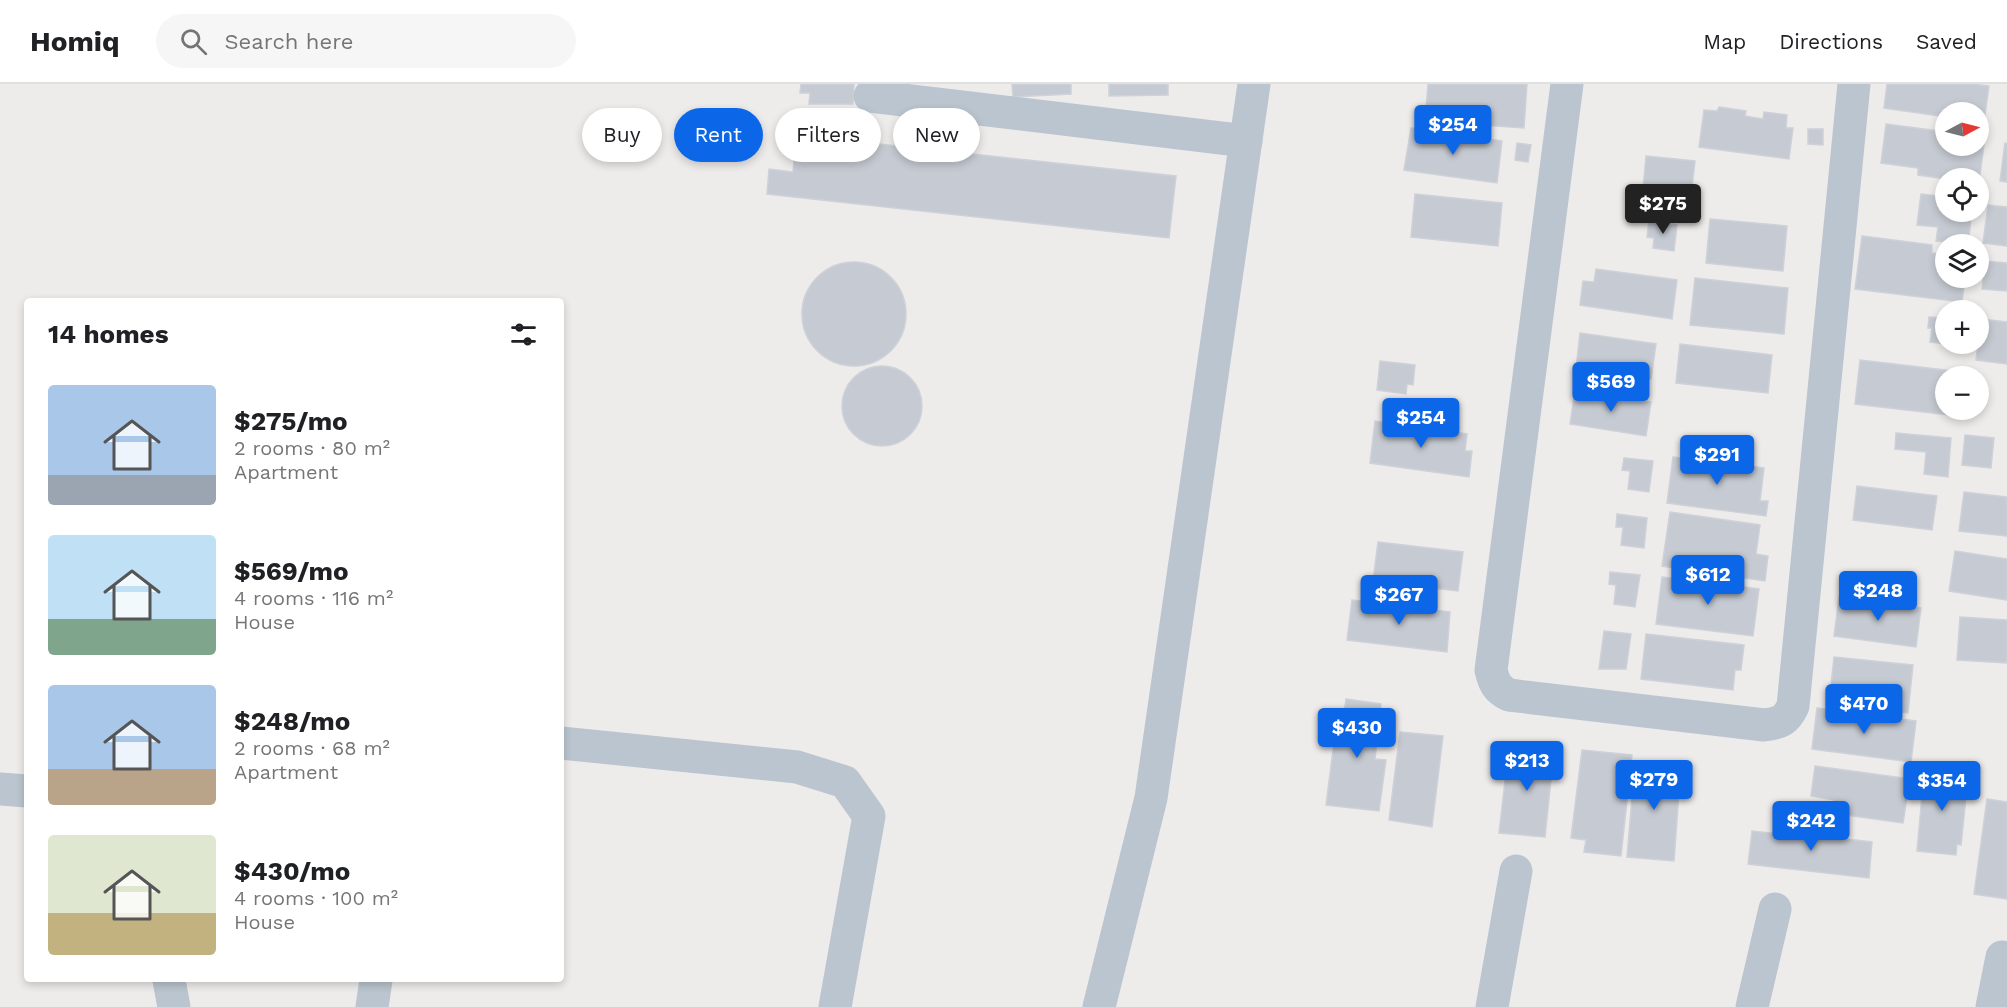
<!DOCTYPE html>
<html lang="en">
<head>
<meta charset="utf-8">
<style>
	:root { --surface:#fff; --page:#f6f6f6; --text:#202124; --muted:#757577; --line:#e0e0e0; --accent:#0b66e8 }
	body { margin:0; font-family:"Work Sans",sans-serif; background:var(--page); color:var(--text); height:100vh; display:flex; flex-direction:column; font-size:22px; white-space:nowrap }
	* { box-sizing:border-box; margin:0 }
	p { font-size:20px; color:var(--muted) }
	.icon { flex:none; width:33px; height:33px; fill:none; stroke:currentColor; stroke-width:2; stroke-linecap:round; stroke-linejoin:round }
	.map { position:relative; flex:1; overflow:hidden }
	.panel { position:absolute; left:24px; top:214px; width:540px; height:684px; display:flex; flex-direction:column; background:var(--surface); border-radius:6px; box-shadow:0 3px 9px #0003 }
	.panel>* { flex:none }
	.top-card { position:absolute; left:582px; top:24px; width:570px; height:54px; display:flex; gap:12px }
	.needle { width:39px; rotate:83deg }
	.buttons { position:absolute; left:1935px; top:18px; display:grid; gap:12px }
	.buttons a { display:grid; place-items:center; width:54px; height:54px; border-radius:50%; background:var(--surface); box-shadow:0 3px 9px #0003; font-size:30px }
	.price { position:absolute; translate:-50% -51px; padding:0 14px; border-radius:6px; background:var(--accent); color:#fff; font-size:20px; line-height:39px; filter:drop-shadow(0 2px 3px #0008) }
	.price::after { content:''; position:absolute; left:50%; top:36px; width:18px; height:14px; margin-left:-9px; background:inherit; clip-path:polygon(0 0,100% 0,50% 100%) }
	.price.active { background:#222; color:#fff }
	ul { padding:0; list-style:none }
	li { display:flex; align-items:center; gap:18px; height:150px; padding:0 24px }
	li span { display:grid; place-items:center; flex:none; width:168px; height:120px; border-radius:6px; color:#555 }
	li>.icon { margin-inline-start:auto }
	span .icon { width:72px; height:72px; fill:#fffc; stroke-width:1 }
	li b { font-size:26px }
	h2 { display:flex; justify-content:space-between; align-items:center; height:72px; padding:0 24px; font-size:26px }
	.chip { padding:0 21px; border-radius:27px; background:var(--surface); box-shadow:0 3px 9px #0003; font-size:21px; line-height:54px }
	.chip.active { background:var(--accent); color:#fff }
	header { display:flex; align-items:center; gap:36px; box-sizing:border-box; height:84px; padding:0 30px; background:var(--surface); border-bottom:2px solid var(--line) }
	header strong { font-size:28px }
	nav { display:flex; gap:33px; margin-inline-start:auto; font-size:21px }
	.search { width:420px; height:54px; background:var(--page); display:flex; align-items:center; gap:15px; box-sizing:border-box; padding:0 21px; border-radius:33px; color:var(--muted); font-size:22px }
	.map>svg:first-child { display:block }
	.building { fill:#c6cad2; stroke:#ced1d8; stroke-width:1.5 }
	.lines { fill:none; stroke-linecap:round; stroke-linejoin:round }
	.minor { stroke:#bac5cf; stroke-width:33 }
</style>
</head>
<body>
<header>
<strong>Homiq</strong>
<div class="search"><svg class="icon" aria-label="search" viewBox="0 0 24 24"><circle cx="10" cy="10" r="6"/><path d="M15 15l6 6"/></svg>Search here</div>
<nav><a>Map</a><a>Directions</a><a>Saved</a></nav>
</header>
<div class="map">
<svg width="2007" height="923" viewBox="0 0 2007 923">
	<rect width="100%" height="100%" fill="#eeebeb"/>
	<g class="building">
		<path d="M801,0H854L853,20H809L810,9H800Z"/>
		<path d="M1012,0H1071V10L1013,13Z"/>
		<path d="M1109,0H1168V11L1109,12Z"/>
		<path d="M1428,0H1527L1524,44L1425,37Z"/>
		<path d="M1887,0H1972L1989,2L1984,38L1978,37V28H1946V33L1884,24Z"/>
		<path d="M1719,23L1746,27L1745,32L1763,35L1764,28L1787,31L1786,44H1793L1789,75L1699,63L1704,26L1717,27Z"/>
		<path d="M1886,40L1946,48V62H1978V52L1985,53L1979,99L1978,94L1946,95L1918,91V84L1881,79Z"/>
		<path d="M1411,44L1502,57L1497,99L1404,86Z"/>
		<path d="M1808,45H1823V61L1808,60Z"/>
		<path d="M796,51L1176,92L1169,154L767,110L769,85L793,88Z"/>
		<path d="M1517,59L1531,61L1528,78L1515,76Z"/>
		<path d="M2005,59L2007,60V98L2000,97Z"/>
		<path d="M1646,72L1695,77L1690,121L1642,116Z"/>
		<path d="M1415,110L1502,119L1498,162L1411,153Z"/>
		<path d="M1921,110L1946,113V128H1972L1968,160L1936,157L1938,143L1917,141Z"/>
		<path d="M1988,121L2007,123V162L1983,159Z"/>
		<path d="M1710,135L1787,142L1783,187L1706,179Z"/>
		<path d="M1649,137L1677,141L1674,167L1653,164L1654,154L1647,153Z"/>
		<path d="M1862,152L1932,161V169L1946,171V194H1965L1962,218L1855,205Z"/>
		<path d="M1985,177L2007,179V207L1982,205Z"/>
		<circle cx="854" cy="230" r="52"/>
		<path d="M1596,185L1677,196L1672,235L1580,221L1583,197L1594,198Z"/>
		<path d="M1695,194L1788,204L1784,250L1690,241Z"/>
		<path d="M1929,233L1946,234V260L1958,261L1930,258L1932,244H1928Z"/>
		<path d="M1981,235L2007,238V280L1976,276Z"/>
		<path d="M1580,249L1656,260L1651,295L1576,285Z"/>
		<path d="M1680,260L1772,271L1768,309L1676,299Z"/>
		<path d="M1860,276L1953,287L1952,292H1946V326H1949V331L1855,320Z"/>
		<path d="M1380,277L1415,281L1413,301L1407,300L1406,310L1377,306Z"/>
		<circle cx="882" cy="322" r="40"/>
		<path d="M1575,307L1651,318L1646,352L1570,340Z"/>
		<path d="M1375,337L1467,350L1465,367H1472L1469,393L1370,379Z"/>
		<path d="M1896,349L1951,354L1948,393L1924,390L1926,368L1895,365Z"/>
		<path d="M1965,351L1994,354L1991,384L1962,381Z"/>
		<path d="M1673,373L1764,384L1760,417H1768L1766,432L1667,419Z"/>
		<path d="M1624,374L1653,377L1649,408L1628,405L1630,387L1622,386Z"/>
		<path d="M1857,402L1937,412L1932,446L1853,436Z"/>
		<path d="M1964,408L2007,413V452L1959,447Z"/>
		<path d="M1670,428L1760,441L1756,470L1768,472L1765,497L1662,482Z"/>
		<path d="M1617,430L1647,434L1644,464L1621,461L1623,443H1616Z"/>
		<path d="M1378,458L1463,468L1458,507L1373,497Z"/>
		<path d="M1955,467L2007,475V516L1949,507Z"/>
		<path d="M1610,488L1640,491L1635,523L1614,520L1616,501L1609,500Z"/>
		<path d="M1662,493L1759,505L1753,552L1656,540Z"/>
		<path d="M1839,513L1921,524L1916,563L1834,552Z"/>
		<path d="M1352,516L1450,528L1447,568L1347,556Z"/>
		<path d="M1960,533L2007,536V579L1957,576Z"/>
		<path d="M1604,547L1631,550L1626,585H1599Z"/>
		<path d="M1646,550L1744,561L1741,586H1735L1733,606L1641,595Z"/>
		<path d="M1834,573L1913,581L1908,629L1829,620Z"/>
		<path d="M1346,615L1381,620L1375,675L1386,676L1379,727L1326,721L1336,643L1342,644Z"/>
		<path d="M1817,624L1916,637L1911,678L1812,665Z"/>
		<path d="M1400,648L1443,652L1432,743L1389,736Z"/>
		<path d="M1509,662L1554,667L1545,753L1499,749Z"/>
		<path d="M1582,666L1632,671L1621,772L1584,768L1586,756L1571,754Z"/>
		<path d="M1635,678L1681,681L1674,777L1627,773Z"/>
		<path d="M1815,682L1910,695L1903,739L1832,729L1834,716L1811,712Z"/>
		<path d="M1930,684L1965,687L1962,712L1966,713L1961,761L1957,760L1956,771L1917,767L1923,701L1928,702Z"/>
		<path d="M1987,715L2007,718V815L1974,810Z"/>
		<path d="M1790,743L1838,749V754L1872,758L1869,794L1748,780L1752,747L1789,751Z"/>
	</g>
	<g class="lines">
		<g class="minor">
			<path d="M1567,0L1491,586C1494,599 1497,605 1509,611L1764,641C1780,639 1786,637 1793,622L1854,0"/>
			<path d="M870,12L1246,57"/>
			<path d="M561,659L797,683L845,698L869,732L835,923"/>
			<path d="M0,705L27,707"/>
			<path d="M169,896L174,923"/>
			<path d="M372,923L376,896"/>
			<path d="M1099,923L1151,714L1254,0"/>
			<path d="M1492,923L1516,787"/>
			<path d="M1752,923L1775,825"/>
			<path d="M1992,923L2002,873"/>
		</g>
	</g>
</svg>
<div class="buttons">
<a><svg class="needle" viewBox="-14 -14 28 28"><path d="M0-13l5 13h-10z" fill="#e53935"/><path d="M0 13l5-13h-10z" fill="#757577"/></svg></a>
<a><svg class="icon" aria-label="locate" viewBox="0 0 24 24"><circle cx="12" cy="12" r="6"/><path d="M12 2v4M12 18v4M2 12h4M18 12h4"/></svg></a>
<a><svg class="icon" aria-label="layers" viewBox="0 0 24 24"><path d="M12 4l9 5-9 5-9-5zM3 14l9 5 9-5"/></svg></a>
<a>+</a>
<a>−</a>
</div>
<b class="price" style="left:1453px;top:72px">$254</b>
<b class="price active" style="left:1663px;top:151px">$275</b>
<b class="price" style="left:1611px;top:329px">$569</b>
<b class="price" style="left:1421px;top:365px">$254</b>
<b class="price" style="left:1717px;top:402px">$291</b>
<b class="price" style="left:1708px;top:522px">$612</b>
<b class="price" style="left:1878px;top:538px">$248</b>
<b class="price" style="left:1399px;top:542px">$267</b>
<b class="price" style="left:1864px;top:651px">$470</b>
<b class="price" style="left:1357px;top:675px">$430</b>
<b class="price" style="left:1527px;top:708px">$213</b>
<b class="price" style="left:1654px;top:727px">$279</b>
<b class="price" style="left:1942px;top:728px">$354</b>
<b class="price" style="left:1811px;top:768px">$242</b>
<div class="top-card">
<a class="chip">Buy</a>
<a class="chip active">Rent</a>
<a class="chip">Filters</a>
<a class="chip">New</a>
</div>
<section class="panel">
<h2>14 homes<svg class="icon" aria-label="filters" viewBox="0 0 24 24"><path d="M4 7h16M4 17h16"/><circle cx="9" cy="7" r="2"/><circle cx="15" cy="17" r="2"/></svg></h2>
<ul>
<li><span style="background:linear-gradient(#a9c7e8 75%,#9aa5b1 0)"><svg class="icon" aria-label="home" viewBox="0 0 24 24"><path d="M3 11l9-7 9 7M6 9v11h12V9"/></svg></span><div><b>$275/mo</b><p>2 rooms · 80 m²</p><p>Apartment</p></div></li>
<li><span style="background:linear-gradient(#bfe0f5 70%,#7fa58c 0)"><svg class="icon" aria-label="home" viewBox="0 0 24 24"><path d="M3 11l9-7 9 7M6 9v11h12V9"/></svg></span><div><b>$569/mo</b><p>4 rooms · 116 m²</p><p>House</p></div></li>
<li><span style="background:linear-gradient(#a9c7e8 70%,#b9a48a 0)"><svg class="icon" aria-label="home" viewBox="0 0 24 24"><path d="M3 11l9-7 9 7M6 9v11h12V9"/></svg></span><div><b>$248/mo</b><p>2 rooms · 68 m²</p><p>Apartment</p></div></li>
<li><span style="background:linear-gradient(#dfe7d0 65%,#c2b280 0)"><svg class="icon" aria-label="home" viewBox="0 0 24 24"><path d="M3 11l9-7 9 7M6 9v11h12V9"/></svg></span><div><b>$430/mo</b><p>4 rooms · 100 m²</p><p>House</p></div></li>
</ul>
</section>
</div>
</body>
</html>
